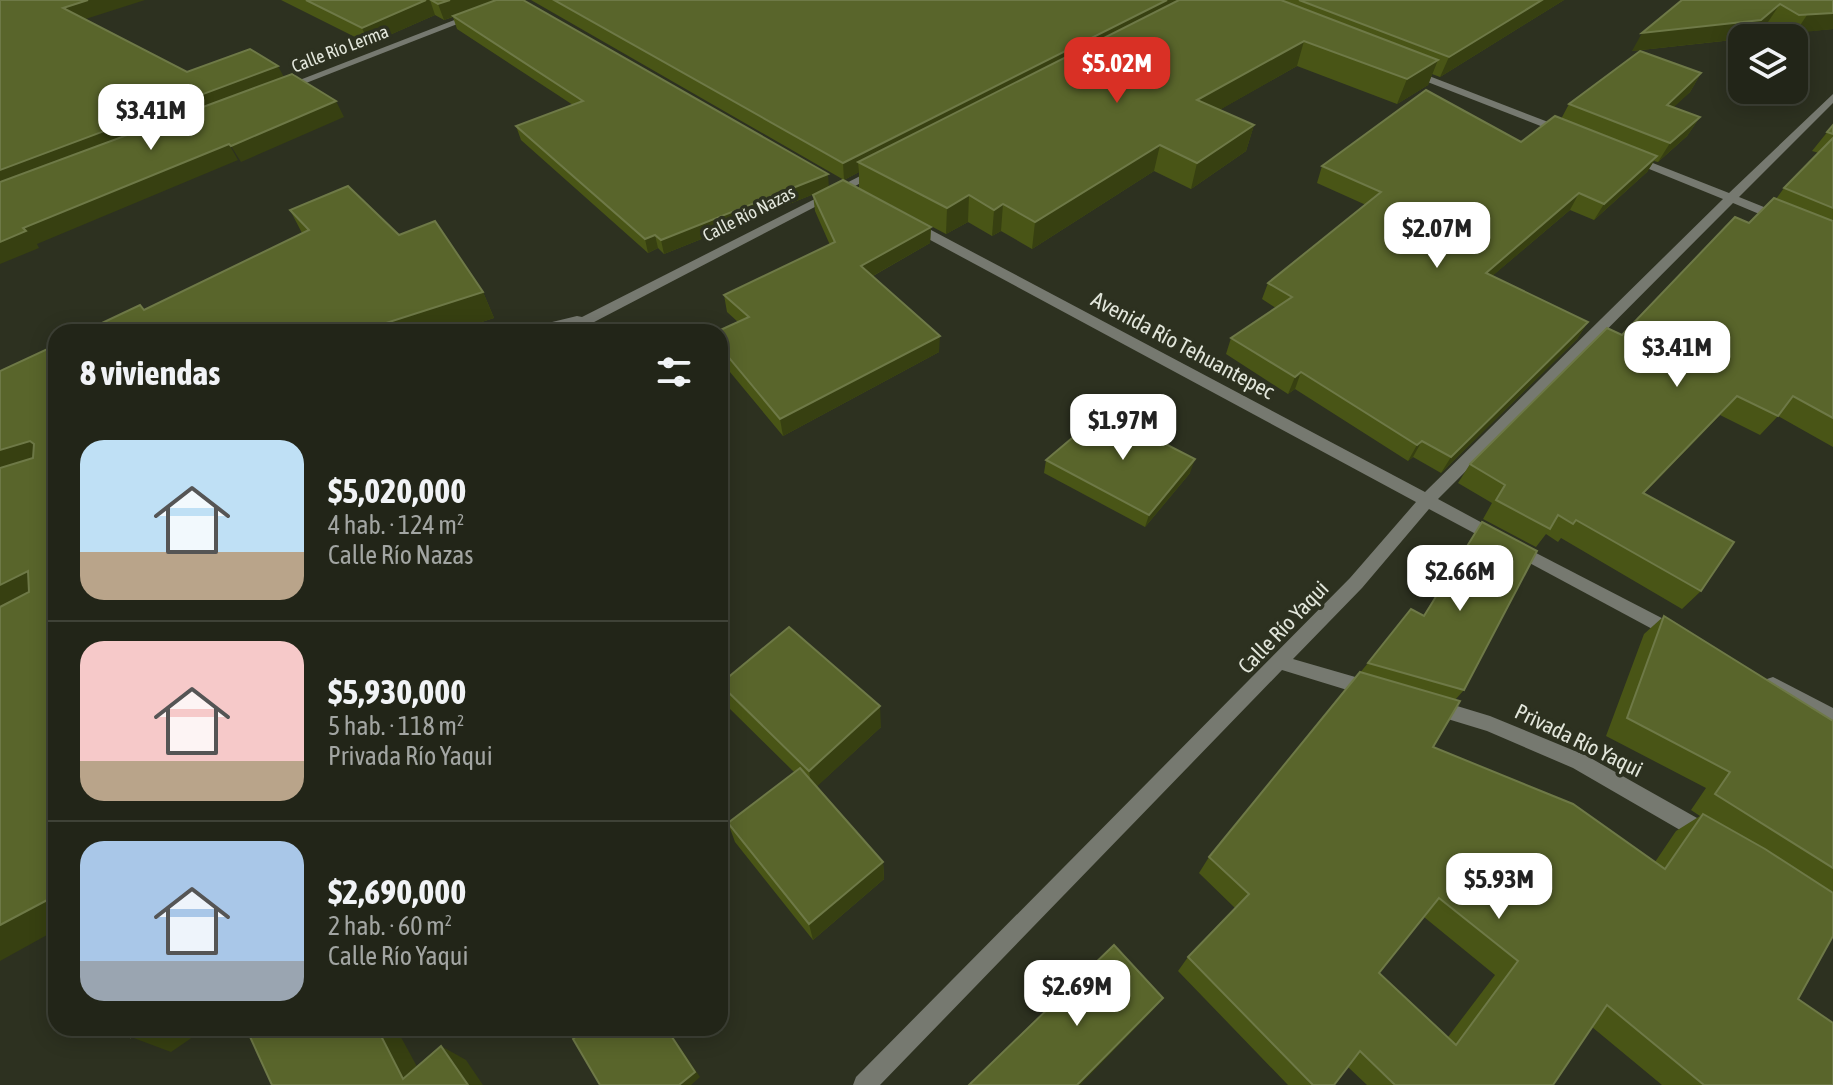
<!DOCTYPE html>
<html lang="es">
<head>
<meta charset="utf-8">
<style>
	:root { --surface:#222518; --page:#2a2d21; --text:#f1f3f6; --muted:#a2a5a2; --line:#3f4237; --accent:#d93025 }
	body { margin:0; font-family:"Asap Condensed",sans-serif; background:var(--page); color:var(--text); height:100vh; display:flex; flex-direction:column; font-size:30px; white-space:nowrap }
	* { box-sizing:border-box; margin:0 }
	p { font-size:26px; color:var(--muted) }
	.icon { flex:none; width:44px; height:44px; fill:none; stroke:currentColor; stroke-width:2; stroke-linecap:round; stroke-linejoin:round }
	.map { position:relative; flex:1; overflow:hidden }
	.panel { position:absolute; left:48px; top:324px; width:680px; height:712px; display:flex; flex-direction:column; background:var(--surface); border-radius:24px; box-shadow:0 4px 20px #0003,0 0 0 2px var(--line) }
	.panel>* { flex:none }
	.controls { position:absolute; left:1728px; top:24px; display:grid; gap:16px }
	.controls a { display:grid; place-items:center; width:80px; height:80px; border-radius:16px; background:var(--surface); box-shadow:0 4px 20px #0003,0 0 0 2px var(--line); font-size:40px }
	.price { position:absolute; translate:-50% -68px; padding:0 18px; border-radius:16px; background:#fff; color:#222; font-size:26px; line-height:52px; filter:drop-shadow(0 2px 4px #0008) }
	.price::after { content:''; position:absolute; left:50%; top:48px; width:24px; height:18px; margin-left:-12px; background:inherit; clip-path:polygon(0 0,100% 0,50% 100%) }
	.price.active { background:var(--accent); color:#fff }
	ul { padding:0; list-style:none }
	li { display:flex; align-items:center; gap:24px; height:200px; padding:0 32px }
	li+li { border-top:2px solid var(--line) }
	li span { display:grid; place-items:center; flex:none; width:224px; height:160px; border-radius:24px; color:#555 }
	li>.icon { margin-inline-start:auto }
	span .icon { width:96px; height:96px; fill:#fffc; stroke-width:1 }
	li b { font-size:34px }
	h2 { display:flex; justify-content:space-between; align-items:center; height:96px; padding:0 32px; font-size:34px }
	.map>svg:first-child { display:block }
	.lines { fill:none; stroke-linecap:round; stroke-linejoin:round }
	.minor { fill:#767970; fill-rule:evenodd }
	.wall { fill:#495516; fill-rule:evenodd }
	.shaded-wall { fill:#374011 }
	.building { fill:#59652b; stroke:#6e7947; stroke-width:2; fill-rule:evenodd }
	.labels { text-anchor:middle; stroke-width:7; stroke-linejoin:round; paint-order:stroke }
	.far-street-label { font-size:18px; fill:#e2e6db; stroke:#2d3120 }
	.street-label { font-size:22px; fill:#e2e6db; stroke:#2d3120 }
</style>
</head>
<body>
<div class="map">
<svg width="1833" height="1085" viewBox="0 0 1833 1085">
	<rect width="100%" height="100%" fill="#2d3120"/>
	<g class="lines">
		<g class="minor">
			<path d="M506,0H519L288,90L279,88Z"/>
			<path d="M1411,69L1569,130L1570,132L1561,134L1407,74L1406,72Z"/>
			<path d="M1833,94V103L1739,197L1784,215V221H1776L1733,203L1438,499L1501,533L1503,537L1501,541H1489L1429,509L1362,588L1293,659L1376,683L1379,689L1376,695L1370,697L1282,670L880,1085H853L856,1077L1350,578L1416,502L908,228V222H916L1425,492L1723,199L1627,160V156H1635L1729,193Z"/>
			<path d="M876,168L880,169V173L575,332H557L560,328L546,332H521L523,329L577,316L582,317Z"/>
			<path d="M1515,542L1681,628L1684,633L1681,638L1675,640L1669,638L1509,552L1507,548L1509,544Z"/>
			<path d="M1773,677L1833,708V725L1767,691L1764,685L1767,679Z"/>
			<path d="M1434,699L1490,716L1587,756L1713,827L1716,834L1713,841L1706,844L1699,841L1573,768L1487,731L1428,713L1425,707L1428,701Z"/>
		</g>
	</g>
	<g class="wall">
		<path d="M281,0H523L829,187L931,227L930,243L873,276L939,352L783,436L720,360V332L738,322L727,312L724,295L830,245L815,211L813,195L824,190L664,254L658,248L648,253L521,140L516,126L573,105L457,29L453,17L444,20L435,15L369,44Z"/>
		<path d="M531,0H1564L1440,77L1432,74L1428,85L1397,104L1297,66L1219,110L1254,125L1246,151L1191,189L1154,171L1032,249L1001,231L992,236L968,222L946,234L859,188V172L844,180Z"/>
		<path d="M1682,0H1833V29L1787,33L1768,22L1742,39L1632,51Z"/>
		<path d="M1701,73L1690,92L1673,107L1700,117L1687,136L1658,162L1654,161L1647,172L1594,220L1570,210L1492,276L1588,322L1577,339L1441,473L1413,457L1408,461L1295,389L1288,394L1226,354L1231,338L1276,308L1262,299L1268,283L1366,205L1317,183L1322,166L1521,142L1561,119L1569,104Z"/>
		<path d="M1833,125V447L1778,416L1760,435L1720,415L1644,493L1701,591L1682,609L1561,538L1558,542L1546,534L1536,547L1483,519L1492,503L1458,483L1470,464L1622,335L1776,199L1784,188L1819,153L1812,151Z"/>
		<path d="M290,210L399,235L483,292L494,318L451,332H83L144,310L302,233Z"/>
		<path d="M1046,460L1190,473L1145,527L1044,473Z"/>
		<path d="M1482,522L1464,690L1455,700L1433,747L1655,862L1676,831L1700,816L1691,810L1706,788L1606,736L1644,634L1664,616L1833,721V936L1798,999L1833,1085H1662L1592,1027L1553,1085H1367L1348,1067L1334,1085H1288L1178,971L1188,957L1235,908L1199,873L1209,857L1368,663L1423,616ZM1424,917L1495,975L1448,1037L1379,973Z"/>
		<path d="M720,683L881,727L817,786L883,862L884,879L813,940L735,842L728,823L794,772L726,705Z"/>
	</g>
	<g class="shaded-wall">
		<path d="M88,0H145L73,23L63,8Z"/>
		<path d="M426,0H430L435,15L369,44L362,28Z"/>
		<path d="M450,0H498L444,20L438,4Z"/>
		<path d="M1167,0H1184L858,162L859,172L844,180L843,163Z"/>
		<path d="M1542,0H1564L1440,77L1449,57Z"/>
		<path d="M1780,4L1768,22L1750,38L1632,51L1642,33Z"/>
		<path d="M1833,13V29L1795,33L1807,15Z"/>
		<path d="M1304,41L1297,66L1191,126L1197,100Z"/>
		<path d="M1438,60L1428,85L1397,104L1407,79Z"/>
		<path d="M278,66L286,81L0,191V170Z"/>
		<path d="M1701,73L1690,92L1656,124L1667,105Z"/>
		<path d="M336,101L344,117L241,162L231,146Z"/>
		<path d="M1700,117L1687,136L1658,162L1670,143Z"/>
		<path d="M1254,125L1246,151L1191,189L1197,163Z"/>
		<path d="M229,144L238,160L37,244L39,248L0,264V242L23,228Z"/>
		<path d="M1160,145L1154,171L1032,249L1035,222Z"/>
		<path d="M1657,156L1647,172L1594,220L1604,204Z"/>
		<path d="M828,174L829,188L664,254L661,240Z"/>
		<path d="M1579,193L1570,210L1477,289L1486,273Z"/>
		<path d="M969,195L968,222L946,234L947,208Z"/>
		<path d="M1003,204L1001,231L992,236L994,210Z"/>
		<path d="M931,227L930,243L862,282L861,266Z"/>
		<path d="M655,235L658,248L648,253L645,239Z"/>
		<path d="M483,292L494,318L451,332H358Z"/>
		<path d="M1588,322L1577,339L1441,473L1451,457Z"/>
		<path d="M940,336L939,352L783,436L780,419Z"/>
		<path d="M1301,372L1295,389L1288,394L1295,377Z"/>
		<path d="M1737,396L1720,415L1627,511L1643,493Z"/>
		<path d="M30,441L55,466L0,484V450Z"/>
		<path d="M1422,441L1413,457L1408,461L1417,445Z"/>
		<path d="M1195,459L1190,473L1145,527L1149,515Z"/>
		<path d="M28,571L56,595L0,624V585Z"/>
		<path d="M880,706L881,727L812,791L809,771Z"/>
		<path d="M883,862L884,879L813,940L809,924Z"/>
		<path d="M51,898L56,899V930L0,961V925Z"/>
		<path d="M1163,998L1152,1011L1080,1085H1077Z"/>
		<path d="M144,1028H206L171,1052L131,1037Z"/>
		<path d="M377,1028H396L427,1085L403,1079Z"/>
		<path d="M666,1028H667L700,1077L691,1085H679Z"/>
		<path d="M441,1046L466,1060L483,1085H468Z"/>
	</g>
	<g class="building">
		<path d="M0,0H88L63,8L187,72L250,49L278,66L0,170Z"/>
		<path d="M306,0H426L362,28Z"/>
		<path d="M431,0H450L438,4Z"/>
		<path d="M496,0H523L828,174L661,240L655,235L645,239L516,126L583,101L453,16Z"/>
		<path d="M554,0H1167L843,163Z"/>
		<path d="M1179,0H1281L1438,60L1407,79L1304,41L1197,100L1254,125L1197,163L1160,145L1035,222L1003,204L994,210L969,195L947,208L858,162Z"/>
		<path d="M1299,0H1542L1449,57Z"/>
		<path d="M1682,0H1833V13L1799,15L1780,4L1761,20L1642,33Z"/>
		<path d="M1640,51L1701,73L1667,105L1700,117L1670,143L1569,104Z"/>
		<path d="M292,74L336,101L231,146L229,144L23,228L26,231L0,242V182Z"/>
		<path d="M1426,90L1521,142L1555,116L1657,156L1604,204L1579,193L1486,273L1588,322L1451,457L1422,441L1417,445L1301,372L1295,377L1231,338L1292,297L1268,283L1381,192L1322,166Z"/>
		<path d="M1833,125V134L1827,132Z"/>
		<path d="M1833,138V208L1784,188Z"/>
		<path d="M843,180L931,227L861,266L940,336L780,419L720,347V332H716L749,317L724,295L835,242L813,195Z"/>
		<path d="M348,186L399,235L435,221L483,292L358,332H83L140,305L144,310L309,230L290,210Z"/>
		<path d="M1774,198L1833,221V418L1793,396L1778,416L1737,396L1643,493L1734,542L1701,591L1576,520L1573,524L1558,515L1550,529L1496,500L1505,485L1470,464L1607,328L1622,335L1735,217L1749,223Z"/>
		<path d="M56,345V899L52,901L51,898L0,925V607L29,592L28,571L0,585V468L33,458L34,444L30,441L0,450V371Z"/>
		<path d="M1103,412L1195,459L1149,515L1046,460Z"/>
		<path d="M1482,522L1537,551L1464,690L1368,663L1411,609L1424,616Z"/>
		<path d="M1664,616L1833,721V868L1715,794L1730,772L1627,718Z"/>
		<path d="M789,627L880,706L809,771L720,684Z"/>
		<path d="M1360,672L1460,701L1433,747L1573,804L1665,869L1703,814L1765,849L1833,893V936L1798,999L1833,1023V1085H1704L1607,1005L1553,1085H1395L1360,1051L1334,1085H1313L1188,957L1249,894L1209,857ZM1439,898L1518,961L1456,1045L1379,973Z"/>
		<path d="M800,768L883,862L809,924L728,823Z"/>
		<path d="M1114,945L1163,998L1077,1085H969Z"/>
		<path d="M128,1028H144L131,1037Z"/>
		<path d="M246,1028H377L403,1079L441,1046L468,1085H272Z"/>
		<path d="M586,1028H666L695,1072L679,1085H600L573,1039Z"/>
	</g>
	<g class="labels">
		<g class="far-street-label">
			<text transform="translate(340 49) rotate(-21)" y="6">Calle Río Lerma</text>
			<text transform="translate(749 214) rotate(-27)" y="6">Calle Río Nazas</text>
		</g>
		<g class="street-label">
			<text transform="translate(1183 345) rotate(28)" y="8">Avenida Río Tehuantepec</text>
			<text transform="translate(1283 627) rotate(-46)" y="8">Calle Río Yaqui</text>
			<text transform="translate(1579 740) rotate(26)" y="8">Privada Río Yaqui</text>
		</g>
	</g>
</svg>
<div class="controls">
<a><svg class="icon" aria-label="layers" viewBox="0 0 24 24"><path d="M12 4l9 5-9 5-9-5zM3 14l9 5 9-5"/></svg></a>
</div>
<b class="price active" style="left:1117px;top:105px">$5.02M</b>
<b class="price" style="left:151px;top:152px">$3.41M</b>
<b class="price" style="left:1437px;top:270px">$2.07M</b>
<b class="price" style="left:1677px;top:389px">$3.41M</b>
<b class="price" style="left:1123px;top:462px">$1.97M</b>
<b class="price" style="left:1460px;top:613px">$2.66M</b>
<b class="price" style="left:1499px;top:921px">$5.93M</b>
<b class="price" style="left:1077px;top:1028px">$2.69M</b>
<section class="panel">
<h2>8 viviendas<svg class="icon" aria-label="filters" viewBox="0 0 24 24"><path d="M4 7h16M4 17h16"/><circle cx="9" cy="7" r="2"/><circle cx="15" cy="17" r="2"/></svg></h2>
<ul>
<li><span style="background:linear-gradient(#bfe0f5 70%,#b9a48a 0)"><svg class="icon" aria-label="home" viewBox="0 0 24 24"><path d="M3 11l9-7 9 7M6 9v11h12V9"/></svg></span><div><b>$5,020,000</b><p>4 hab. · 124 m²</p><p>Calle Río Nazas</p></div></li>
<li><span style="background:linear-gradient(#f6c9c9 75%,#b9a48a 0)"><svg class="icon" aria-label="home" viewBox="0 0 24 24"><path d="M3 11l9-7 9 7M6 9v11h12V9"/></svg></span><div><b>$5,930,000</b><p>5 hab. · 118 m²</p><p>Privada Río Yaqui</p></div></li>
<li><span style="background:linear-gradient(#a9c7e8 75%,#9aa5b1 0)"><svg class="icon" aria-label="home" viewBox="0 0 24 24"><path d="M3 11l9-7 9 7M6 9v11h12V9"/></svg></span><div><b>$2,690,000</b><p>2 hab. · 60 m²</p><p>Calle Río Yaqui</p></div></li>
</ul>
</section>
</div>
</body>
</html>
